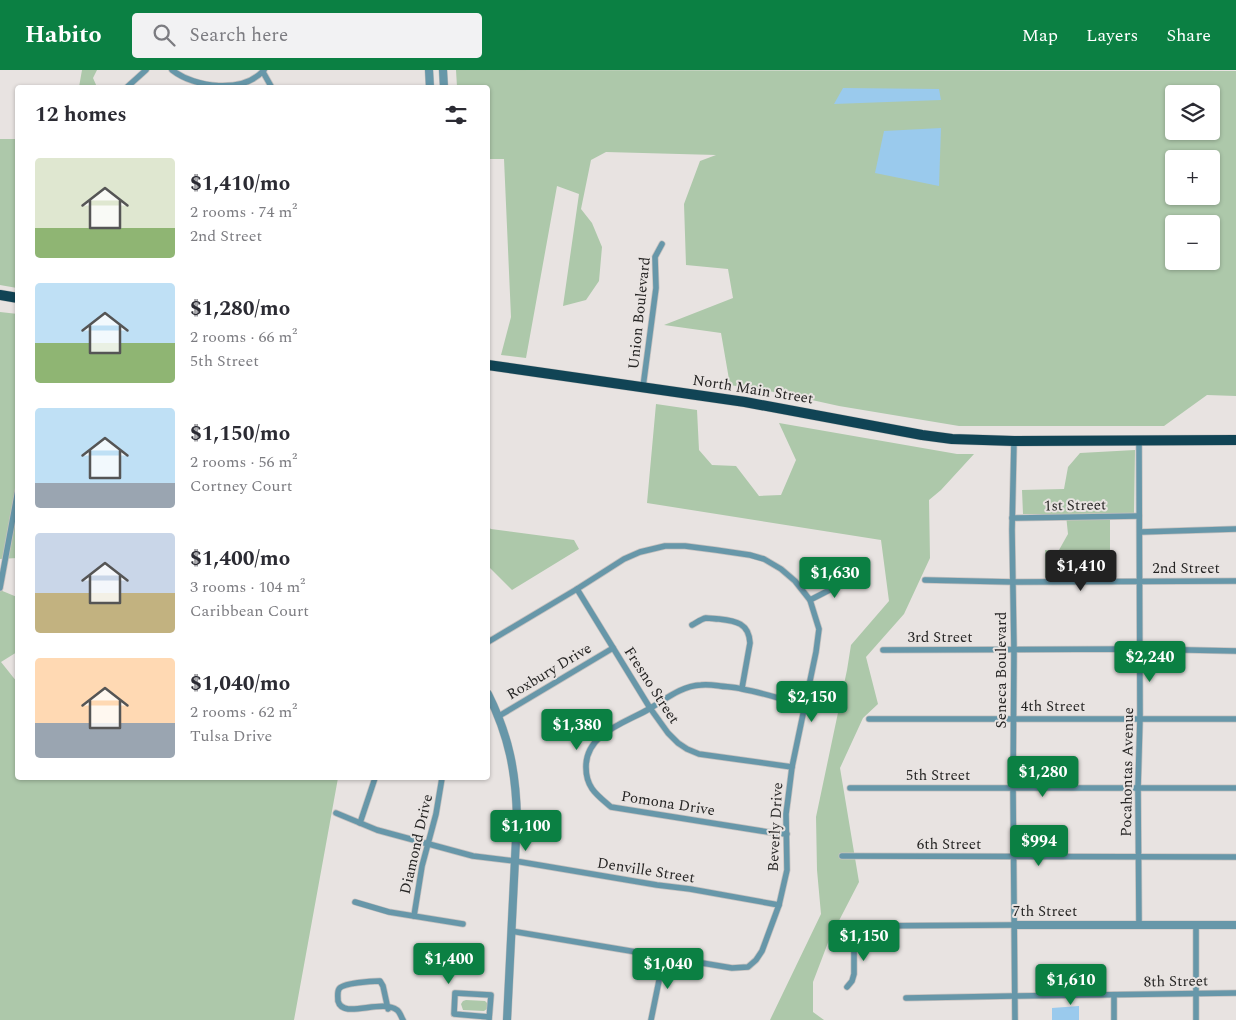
<!DOCTYPE html>
<html lang="en">
<head>
<meta charset="utf-8">
<style>
	:root { --surface:#fff; --page:#f2f2f3; --text:#2b2b33; --muted:#7c7c81; --accent:#0b8043 }
	body { margin:0; font-family:Spectral,serif; background:var(--page); color:var(--text); height:100vh; display:flex; flex-direction:column; font-size:19px; white-space:nowrap }
	* { box-sizing:border-box; margin:0 }
	p { font-size:16px; color:var(--muted) }
	.icon { flex:none; width:28px; height:28px; fill:none; stroke:currentColor; stroke-width:2; stroke-linecap:round; stroke-linejoin:round }
	.map { position:relative; flex:1; overflow:hidden }
	.side { position:absolute; left:15px; top:15px; width:475px; height:695px; display:flex; flex-direction:column; background:var(--surface); border-radius:5px; box-shadow:0 1px 4px #0004 }
	.side>* { flex:none }
	.controls { position:absolute; left:1165px; top:15px; display:grid; gap:10px }
	.controls a { display:grid; place-items:center; width:55px; height:55px; border-radius:5px; background:var(--surface); box-shadow:0 1px 4px #0004; font-size:25px }
	.price { position:absolute; translate:-50% -42px; padding:0 11px; border-radius:5px; background:var(--accent); color:#fff; font-size:16px; line-height:32px; filter:drop-shadow(0 1px 2px #0008) }
	.price::after { content:''; position:absolute; left:50%; top:30px; width:15px; height:11px; margin-left:-8px; background:inherit; clip-path:polygon(0 0,100% 0,50% 100%) }
	.price.active { background:#222; color:#fff }
	ul { padding:0; list-style:none }
	li { display:flex; align-items:center; gap:15px; height:125px; padding:0 20px }
	li span { display:grid; place-items:center; flex:none; width:140px; height:100px; border-radius:5px; color:#555 }
	li>.icon { margin-inline-start:auto }
	span .icon { width:60px; height:60px; fill:#fffc; stroke-width:1 }
	li b { font-size:21px }
	h2 { display:flex; justify-content:space-between; align-items:center; height:60px; padding:0 20px; font-size:21px }
	header { display:flex; align-items:center; gap:30px; box-sizing:border-box; height:70px; padding:0 25px; background:var(--accent); color:#fff }
	header strong { font-size:24px }
	nav { display:flex; gap:28px; margin-inline-start:auto; font-size:18px }
	.search { width:350px; height:45px; background:var(--page); display:flex; align-items:center; gap:12px; box-sizing:border-box; padding:0 18px; border-radius:5px; color:var(--muted); font-size:19px }
	.map>svg:first-child { display:block }
	.green { fill:#adc8aa; fill-rule:evenodd }
	.water { fill:#9acaed }
	.lines { fill:none; stroke-linecap:round; stroke-linejoin:round }
	.minor-casing { stroke:#c5c1bf; stroke-width:7 }
	.tertiary-casing { stroke:#c5c1bf; stroke-width:9 }
	.trunk-casing { stroke:#c5c1bf; stroke-width:11 }
	.minor { stroke:#6797a9; stroke-width:5.5 }
	.tertiary { stroke:#6797a9; stroke-width:8 }
	.trunk { stroke:#145; stroke-width:10 }
	.labels { text-anchor:middle; stroke-width:4; stroke-linejoin:round; paint-order:stroke }
	.street-label { font-size:15px; fill:#262524; stroke:#e8e3e1 }
</style>
</head>
<body>
<header>
<strong>Habito</strong>
<div class="search"><svg class="icon" aria-label="search" viewBox="0 0 24 24"><circle cx="10" cy="10" r="6"/><path d="M15 15l6 6"/></svg>Search here</div>
<nav><a>Map</a><a>Layers</a><a>Share</a></nav>
</header>
<div class="map">
<svg width="1236" height="950" viewBox="0 0 1236 950">
	<rect width="100%" height="100%" fill="#e8e3e1"/>
	<g class="green">
		<path d="M82,0H97L93,8L97,17H79Z"/>
		<path d="M456,0L1236,1V326L1207,325L1164,356H959L839,336L780,323L730,315L721,263L664,255L733,228L728,199L686,195L684,134L700,91L716,85L606,82L591,90L581,139L592,153L602,177L599,211L586,230L563,236L579,124L557,116L526,288L501,285L511,247L504,89H488V18L457,17ZM1174,24H1211V61H1174ZM1174,89H1211V126H1174ZM1174,154H1211V191H1174Z"/>
		<path d="M0,69H17V218L0,215Z"/>
		<path d="M0,242L18,244L17,488L0,489Z"/>
		<path d="M656,334L697,340L699,380L712,395L736,396L759,426L781,425L796,390L779,353L957,384H974L941,420L929,430L930,488L904,544L866,587L878,634L863,648L840,698L859,812L829,870L813,912V942L824,950H770L821,844L817,800L816,747L847,600L851,575L889,531L881,470L647,433Z"/>
		<path d="M1135,380L1134,443H1110V510L1045,508V480H1059L1068,464L1066,445L1023,444L1022,420L1064,419L1068,397L1080,383Z"/>
		<path d="M488,457L491,459L574,470L579,479L512,520L488,496Z"/>
		<path d="M0,520L17,527V582L1,592L17,612L18,708H338L294,950H0Z"/>
		<path d="M466,930L485,931L488,934L487,939L484,941L463,940L461,934L463,931Z"/>
	</g>
	<g class="water">
		<path d="M843,18L939,19L941,30L834,34Z"/>
		<path d="M941,58L939,116L875,103L884,61Z"/>
		<path d="M1079,936V950H1052V938Z"/>
	</g>
	<g class="lines">
		<defs>
			<g id="minor">
				<path d="M172,0C195,18 243,24 264,0"/>
				<path d="M263,2L272,18"/>
				<path d="M126,18L146,0"/>
				<path d="M643,317L656,218L655,187L662,174"/>
				<path d="M1014,371L1012,460L1014,580L1013,718L1015,950"/>
				<path d="M1012,448L1139,446"/>
				<path d="M1140,462L1236,459"/>
				<path d="M925,510L1013,512L1236,511"/>
				<path d="M0,518L18,420"/>
				<path d="M577,519L650,638L668,663L678,673L687,679L699,684L792,697"/>
				<path d="M810,530L851,509"/>
				<path d="M692,555C696,553 701,549 706,548C710,548 715,549 719,549C736,551 749,553 750,573L742,618"/>
				<path d="M488,572L577,519L624,489L640,482L665,476H685L716,480L750,485L764,489L781,499L795,511L810,530L819,559L816,582L792,697L788,729L786,744L787,800L779,835L762,881L756,890L748,897L732,898L511,861"/>
				<path d="M883,580L1140,579L1236,581"/>
				<path d="M499,646L613,578"/>
				<path d="M869,649H1236"/>
				<path d="M850,718H1236"/>
				<path d="M336,743L377,760L473,786L515,791L657,815L690,819L779,835"/>
				<path d="M360,753L375,708"/>
				<path d="M787,764L774,763L611,737C597,725 586,718 586,697C586,663 625,653 649,639C666,629 681,616 701,615C707,614 713,615 720,616C727,617 735,617 742,619C764,623 784,630 805,635"/>
				<path d="M842,786L1236,787"/>
				<path d="M355,832L389,842L463,854"/>
				<path d="M414,846L422,796L436,744L442,708"/>
				<path d="M1139,855L1138,718L1140,648L1139,370"/>
				<path d="M847,917L852,911L854,904V856L1015,855"/>
				<path d="M906,928L1014,926L1236,923"/>
				<path d="M388,939L383,916L380,911C372,911 342,913 339,919C337,922 338,927 338,931C343,950 381,928 397,940C400,942 401,947 403,950"/>
				<path d="M489,950L491,925L455,923L454,944L489,947"/>
				<path d="M651,950L664,886"/>
				<path d="M1114,950V925"/>
				<path d="M1196,950V855"/>
			</g>
			<g id="tertiary">
				<path d="M429,0L430,18"/>
				<path d="M443,0L444,18"/>
				<path d="M488,624C509,666 516,702 517,749L507,950"/>
				<path d="M1015,855H1236"/>
			</g>
			<g id="trunk">
				<path d="M0,225L18,228"/>
				<path d="M488,295L745,332L922,365L952,369L1014,371L1236,370"/>
			</g>
		</defs>
		<use href="#minor" class="minor-casing"/>
		<use href="#tertiary" class="tertiary-casing"/>
		<use href="#trunk" class="trunk-casing"/>
		<use href="#minor" class="minor"/>
		<use href="#tertiary" class="tertiary"/>
		<use href="#trunk" class="trunk"/>
	</g>
	<g class="labels">
		<g class="street-label">
			<text transform="translate(639 243) rotate(-84)" y="5">Union Boulevard</text>
			<text transform="translate(753 319) rotate(9)" y="5">North Main Street</text>
			<text transform="translate(1075 435) rotate(-1)" y="5">1st Street</text>
			<text x="1186" y="503">2nd Street</text>
			<text x="940" y="572">3rd Street</text>
			<text transform="translate(1001 600) rotate(-90)" y="5">Seneca Boulevard</text>
			<text transform="translate(549 601) rotate(-31)" y="5">Roxbury Drive</text>
			<text transform="translate(652 615) rotate(57)" y="5">Fresno Street</text>
			<text x="1053" y="641">4th Street</text>
			<text transform="translate(1127 702) rotate(-89)" y="5">Pocahontas Avenue</text>
			<text x="938" y="710">5th Street</text>
			<text transform="translate(668 733) rotate(9)" y="5">Pomona Drive</text>
			<text transform="translate(775 757) rotate(-87)" y="5">Beverly Drive</text>
			<text transform="translate(416 774) rotate(-77)" y="5">Diamond Drive</text>
			<text x="949" y="779">6th Street</text>
			<text transform="translate(646 800) rotate(9)" y="5">Denville Street</text>
			<text x="1045" y="846">7th Street</text>
			<text transform="translate(1176 911) rotate(-1)" y="5">8th Street</text>
		</g>
	</g>
</svg>
<div class="controls">
<a><svg class="icon" aria-label="layers" viewBox="0 0 24 24"><path d="M12 4l9 5-9 5-9-5zM3 14l9 5 9-5"/></svg></a>
<a>+</a>
<a>−</a>
</div>
<b class="price active" style="left:1081px;top:522px">$1,410</b>
<b class="price" style="left:835px;top:529px">$1,630</b>
<b class="price" style="left:1150px;top:613px">$2,240</b>
<b class="price" style="left:812px;top:653px">$2,150</b>
<b class="price" style="left:577px;top:681px">$1,380</b>
<b class="price" style="left:1043px;top:728px">$1,280</b>
<b class="price" style="left:526px;top:782px">$1,100</b>
<b class="price" style="left:1039px;top:797px">$994</b>
<b class="price" style="left:864px;top:892px">$1,150</b>
<b class="price" style="left:449px;top:915px">$1,400</b>
<b class="price" style="left:668px;top:920px">$1,040</b>
<b class="price" style="left:1071px;top:936px">$1,610</b>
<section class="side">
<h2>12 homes<svg class="icon" aria-label="filters" viewBox="0 0 24 24"><path d="M4 7h16M4 17h16"/><circle cx="9" cy="7" r="2"/><circle cx="15" cy="17" r="2"/></svg></h2>
<ul>
<li><span style="background:linear-gradient(#dfe7d0 70%,#8fb573 0)"><svg class="icon" aria-label="home" viewBox="0 0 24 24"><path d="M3 11l9-7 9 7M6 9v11h12V9"/></svg></span><div><b>$1,410/mo</b><p>2 rooms · 74 m²</p><p>2nd Street</p></div></li>
<li><span style="background:linear-gradient(#bfe0f5 60%,#8fb573 0)"><svg class="icon" aria-label="home" viewBox="0 0 24 24"><path d="M3 11l9-7 9 7M6 9v11h12V9"/></svg></span><div><b>$1,280/mo</b><p>2 rooms · 66 m²</p><p>5th Street</p></div></li>
<li><span style="background:linear-gradient(#bfe0f5 75%,#9aa5b1 0)"><svg class="icon" aria-label="home" viewBox="0 0 24 24"><path d="M3 11l9-7 9 7M6 9v11h12V9"/></svg></span><div><b>$1,150/mo</b><p>2 rooms · 56 m²</p><p>Cortney Court</p></div></li>
<li><span style="background:linear-gradient(#c9d6e8 60%,#c2b280 0)"><svg class="icon" aria-label="home" viewBox="0 0 24 24"><path d="M3 11l9-7 9 7M6 9v11h12V9"/></svg></span><div><b>$1,400/mo</b><p>3 rooms · 104 m²</p><p>Caribbean Court</p></div></li>
<li><span style="background:linear-gradient(#ffd9b3 65%,#9aa5b1 0)"><svg class="icon" aria-label="home" viewBox="0 0 24 24"><path d="M3 11l9-7 9 7M6 9v11h12V9"/></svg></span><div><b>$1,040/mo</b><p>2 rooms · 62 m²</p><p>Tulsa Drive</p></div></li>
</ul>
</section>
</div>
</body>
</html>
